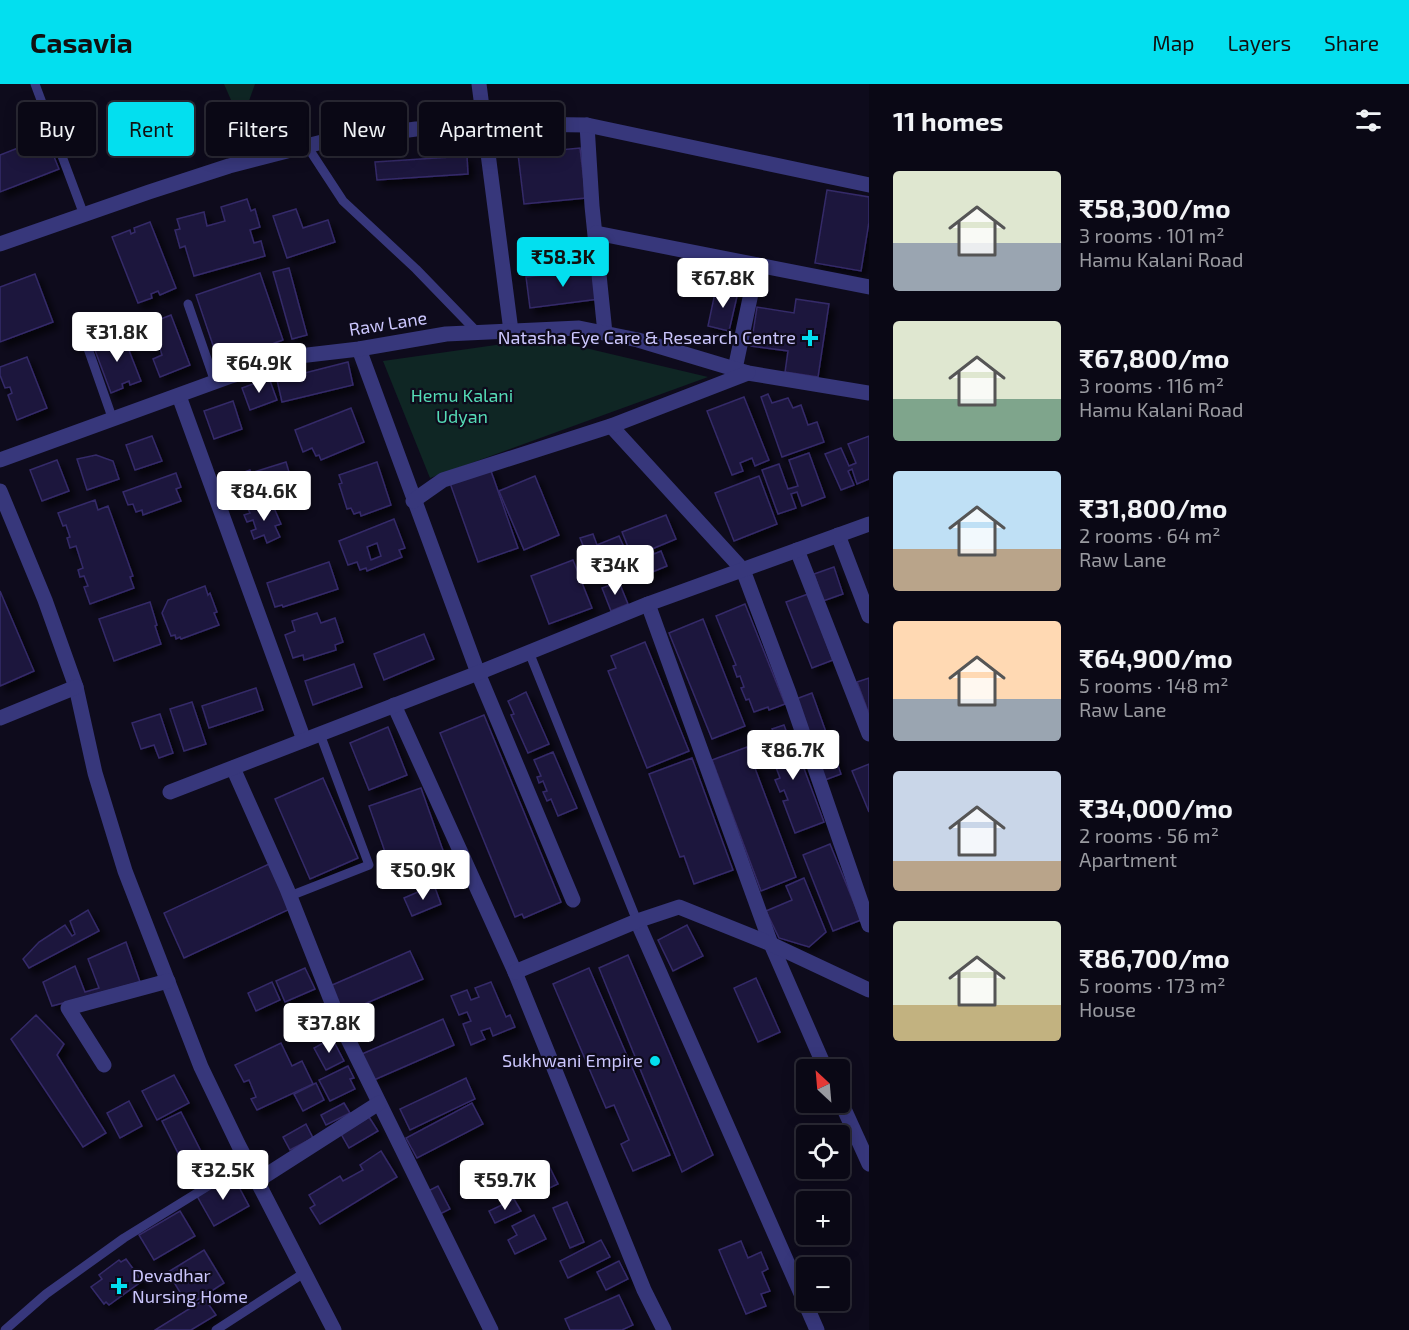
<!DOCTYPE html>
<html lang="en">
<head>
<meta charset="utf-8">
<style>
	:root { --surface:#0a0815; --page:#13111e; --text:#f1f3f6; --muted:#999aa0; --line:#2a2934; --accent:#03dfef }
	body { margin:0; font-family:"Exo 2",sans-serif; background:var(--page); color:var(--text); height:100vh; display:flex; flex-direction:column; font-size:22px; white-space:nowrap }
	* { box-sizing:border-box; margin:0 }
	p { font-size:20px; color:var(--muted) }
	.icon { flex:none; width:33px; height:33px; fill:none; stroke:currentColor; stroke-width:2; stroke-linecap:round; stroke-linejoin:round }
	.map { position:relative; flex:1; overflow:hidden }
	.panel { display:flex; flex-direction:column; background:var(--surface); width:540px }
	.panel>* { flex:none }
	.top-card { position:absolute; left:18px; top:18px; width:570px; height:54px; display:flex; gap:12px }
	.needle { width:39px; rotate:334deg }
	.tools { position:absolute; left:796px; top:975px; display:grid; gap:12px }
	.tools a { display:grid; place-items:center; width:54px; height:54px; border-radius:6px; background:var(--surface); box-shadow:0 3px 15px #0003,0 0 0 2px var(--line); font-size:30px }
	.price { position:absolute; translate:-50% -51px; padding:0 14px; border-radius:6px; background:#fff; color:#222; font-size:20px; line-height:39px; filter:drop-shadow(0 2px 3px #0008) }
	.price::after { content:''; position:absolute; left:50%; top:36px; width:18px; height:14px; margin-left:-9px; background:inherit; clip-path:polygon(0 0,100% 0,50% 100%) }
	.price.selected { background:var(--accent); color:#111 }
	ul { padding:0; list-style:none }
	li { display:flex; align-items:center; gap:18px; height:150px; padding:0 24px }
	li span { display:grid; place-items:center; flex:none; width:168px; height:120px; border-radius:6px; color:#555 }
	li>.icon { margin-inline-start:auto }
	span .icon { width:72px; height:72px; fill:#fffc; stroke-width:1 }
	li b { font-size:26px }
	h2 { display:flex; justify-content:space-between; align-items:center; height:72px; padding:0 24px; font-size:26px }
	.tag { padding:0 21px; border-radius:6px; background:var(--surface); box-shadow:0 3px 15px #0003,0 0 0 2px var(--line); font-size:21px; line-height:54px }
	.tag.selected { background:var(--accent); color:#111 }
	header { display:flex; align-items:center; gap:36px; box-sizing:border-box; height:84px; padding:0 30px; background:var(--accent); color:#111 }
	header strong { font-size:28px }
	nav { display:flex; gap:33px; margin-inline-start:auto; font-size:21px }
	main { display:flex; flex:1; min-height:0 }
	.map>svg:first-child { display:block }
	.green { fill:#0f2624 }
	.building { fill:#1e183d; stroke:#342a69; stroke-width:1.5; fill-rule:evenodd; filter:url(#shadow) }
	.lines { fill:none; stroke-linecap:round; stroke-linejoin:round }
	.service { stroke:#37377b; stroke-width:9 }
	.minor { stroke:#37377b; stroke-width:15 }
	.tree { fill:#357e71 }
	.poi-dot { fill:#03dfef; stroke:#0e0b1c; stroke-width:2 }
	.labels { text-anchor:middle; stroke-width:4.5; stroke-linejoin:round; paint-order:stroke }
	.street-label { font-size:18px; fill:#ccc7fe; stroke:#0e0b1c }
	.poi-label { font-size:18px; fill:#ccc7fe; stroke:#0e0b1c; text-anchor:end }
	.park-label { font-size:18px; fill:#55dcb6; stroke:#0e0b1c }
</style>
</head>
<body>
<header>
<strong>Casavia</strong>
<nav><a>Map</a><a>Layers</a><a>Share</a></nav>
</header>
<main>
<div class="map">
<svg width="869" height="1246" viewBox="0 0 869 1246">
	<defs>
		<filter id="shadow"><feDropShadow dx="5.5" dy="5.5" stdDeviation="3" flood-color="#0009"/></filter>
	</defs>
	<rect width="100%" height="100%" fill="#0e0b1c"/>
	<g class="green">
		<path d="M224,0H255L241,39Z"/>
		<path d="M532,256L560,258L708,293L430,394L383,277Z"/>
	</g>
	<g class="building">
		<path d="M46,53L59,85L0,108V71Z"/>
		<path d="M580,64L586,114L524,120L518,70Z"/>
		<path d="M467,72L468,90L377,96L375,78Z"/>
		<path d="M827,106L869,113V138L861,187L815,179Z"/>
		<path d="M247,115L251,127L255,125L260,143L250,146L254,159L261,157L265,172L194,192L185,162L180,164L175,146L180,145L177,135L204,128L207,142L225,137L221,123Z"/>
		<path d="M296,125L303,144L328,136L335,158L287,174L273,132Z"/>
		<path d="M150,138L176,204L160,211L158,207L151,210L152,214L138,219L112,153L130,146L131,150L135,148L134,144Z"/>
		<path d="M592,157L594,176L535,182L533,163Z"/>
		<path d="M289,184L307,251L292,255L273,188Z"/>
		<path d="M596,185L599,215L530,224L526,193Z"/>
		<path d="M260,189L283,256L219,279L196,211Z"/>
		<path d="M35,190L53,238L0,258V203Z"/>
		<path d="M716,204L738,208L729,247L708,242Z"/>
		<path d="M796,215L829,220L818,293L785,288L788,267L751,262L757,223L794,229Z"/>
		<path d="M171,231L190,281L160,293L153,275L162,271L159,261L150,264L142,242L153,238L156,246L161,244L158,236Z"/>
		<path d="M123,251L141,297L130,301L129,297L122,300L123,304L111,309L93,261Z"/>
		<path d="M27,273L47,324L17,336L8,311L12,309L10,303L5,304L0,291V283Z"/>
		<path d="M348,278L353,301L282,318L277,296Z"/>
		<path d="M269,294L277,316L250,326L242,304Z"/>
		<path d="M768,310L772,319L788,314L793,324L801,321L808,341L817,338L824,358L782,373L761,313Z"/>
		<path d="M744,313L769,376L755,382L752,374L740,379L743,387L732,391L707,327Z"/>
		<path d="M233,317L242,345L214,355L204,327Z"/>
		<path d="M351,324L364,358L321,376L319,371L316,372L312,364L303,368L295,346Z"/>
		<path d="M152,352L162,377L135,386L126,361Z"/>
		<path d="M869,352V395L857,400L852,385L848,387L854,401L841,406L825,370L841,364L849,382L856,379L848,360Z"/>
		<path d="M809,369L825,413L802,422L797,408L791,410L796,424L778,430L762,386L779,380L788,405L798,402L789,376Z"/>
		<path d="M96,371L113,377L119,395L87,406L77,375Z"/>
		<path d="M57,376L69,407L42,417L30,386Z"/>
		<path d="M286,378L292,398L260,408L254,388Z"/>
		<path d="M377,378L391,421L361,432L360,428L354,430L351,424L347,425L339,400L342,399L339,391Z"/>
		<path d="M490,384L518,464L478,478L450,399Z"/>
		<path d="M250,386L257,405L236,412L231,393Z"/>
		<path d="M176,389L181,403L176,405L181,417L143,431L142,426L136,428L133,420L128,421L123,408Z"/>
		<path d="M535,392L559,451L524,466L499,407Z"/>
		<path d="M759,392L777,440L734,457L715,409Z"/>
		<path d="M95,416L98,426L108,422L133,492L130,493L134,504L90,520L84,503L88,502L84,492L80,493L78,486L83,484L76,462L70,464L67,454L70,453L66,441L63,442L58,429Z"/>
		<path d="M269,417L272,425L274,424L281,440L275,442L280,453L267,459L264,451L254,455L251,447L256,445L253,436L247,438L244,431L250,429L248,425Z"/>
		<path d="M666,431L676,455L652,465L654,470L661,467L667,482L640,493L622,448Z"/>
		<path d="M394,435L405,464L399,466L402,473L367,487L366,484L360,486L357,478L348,481L339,457ZM377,459L381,472L371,476L367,463Z"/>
		<path d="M593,450L597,461L619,452L632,481L597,496L580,454Z"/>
		<path d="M573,476L592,524L549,540L531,492Z"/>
		<path d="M329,478L338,505L283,523L282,521L275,523L267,499Z"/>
		<path d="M834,483L843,510L823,517L814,490Z"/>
		<path d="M619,498L628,520L611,527L602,504Z"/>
		<path d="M205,502L208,511L210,509L217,528L214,529L219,541L181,555L180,553L176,555L175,551L171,552L162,529L168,516Z"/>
		<path d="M0,507L34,587L0,602Z"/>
		<path d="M808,510L833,576L812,584L786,518Z"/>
		<path d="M150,518L157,541L155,542L161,560L114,577L99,535Z"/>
		<path d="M745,520L785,620L769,626L768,623L754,628L749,615L746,616L741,604L744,603L740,592L737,593L733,582L736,581L716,532Z"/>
		<path d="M317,529L321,539L335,534L343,558L335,561L336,566L304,576L303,571L293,574L285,551L295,547L292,537Z"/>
		<path d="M703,535L745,642L712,655L669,549Z"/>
		<path d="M424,550L434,575L384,596L374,570Z"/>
		<path d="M645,558L689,667L647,684L608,587L616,584L611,572Z"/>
		<path d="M354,580L362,603L313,621L305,597Z"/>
		<path d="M869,594V630L857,598Z"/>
		<path d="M256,604L263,626L209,644L202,622Z"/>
		<path d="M526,608L549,660L528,669L511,631L514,630L508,617Z"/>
		<path d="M812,609L841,690L825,696L796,615Z"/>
		<path d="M192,618L206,660L184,667L170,625Z"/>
		<path d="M160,630L173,669L159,674L154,661L141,665L132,639Z"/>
		<path d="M484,631L561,818L524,834L522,830L515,833L440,649Z"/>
		<path d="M784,641L791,660L794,658L824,738L795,749L783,717L788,716L784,706L780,708L775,696L780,694L768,662L764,664L760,654L774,649L772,645Z"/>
		<path d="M388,643L407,691L369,706L350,659Z"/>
		<path d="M747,663L796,793L761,807L712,676Z"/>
		<path d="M553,668L577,724L558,732L551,715L547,717L543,708L547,707L543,697L539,699L537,693L541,692L534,676Z"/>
		<path d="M692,674L733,786L694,800L684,772L680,773L649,690Z"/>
		<path d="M869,680V728L852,687Z"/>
		<path d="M323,694L358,774L310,795L275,715Z"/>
		<path d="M421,704L445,772L393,791L369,722Z"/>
		<path d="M830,760L861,836L833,847L803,771Z"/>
		<path d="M269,780L290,825L184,874L164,829Z"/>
		<path d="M804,794L826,848L809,863L779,854L766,827L792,816L786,802Z"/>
		<path d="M434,801L441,820L412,832L404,814Z"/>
		<path d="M88,826L99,847L29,884L23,875L39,858L65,841L72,852L75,850L70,837Z"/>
		<path d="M687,841L703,872L673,887L658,856Z"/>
		<path d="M126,858L140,898L52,922L43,898L75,882L85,908L99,904L88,875Z"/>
		<path d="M410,867L423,895L341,930L330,902Z"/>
		<path d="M628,871L713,1071L682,1088L599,884Z"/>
		<path d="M305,884L315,905L285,918L276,897Z"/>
		<path d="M589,884L670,1071L633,1087L621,1060L629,1056L614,1021L606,1024L553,900Z"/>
		<path d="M756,894L780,948L758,958L734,904Z"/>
		<path d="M272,898L280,916L256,927L248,909Z"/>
		<path d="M491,898L506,933L510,931L515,943L493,952L490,944L481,947L485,955L471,961L463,940L471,937L467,928L459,931L451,912L467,906L471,916L479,913L475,904Z"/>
		<path d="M36,931L64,960L57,971L106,1049L83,1063L11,955Z"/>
		<path d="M443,935L454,961L374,996L362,970Z"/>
		<path d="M332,954L344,977L326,986L314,964Z"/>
		<path d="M281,959L292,982L302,977L313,1000L257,1026L251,1015L256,1013L249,996L244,998L235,981Z"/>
		<path d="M348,982L354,994L350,995L355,1005L330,1017L319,996Z"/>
		<path d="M174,991L189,1019L157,1036L142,1007Z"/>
		<path d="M466,994L475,1015L410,1046L400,1025Z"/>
		<path d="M316,999L324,1016L303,1027L294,1010Z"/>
		<path d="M129,1017L142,1042L120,1054L107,1029Z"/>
		<path d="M344,1019L350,1029L326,1041L321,1031Z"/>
		<path d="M472,1019L483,1040L417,1074L406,1054Z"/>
		<path d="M181,1028L209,1083L190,1093L162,1037Z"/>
		<path d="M369,1033L378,1047L349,1064L341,1050Z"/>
		<path d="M306,1040L313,1054L290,1066L283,1053Z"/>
		<path d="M381,1067L397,1093L320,1140L310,1124L315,1121L309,1111L340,1092L343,1097L363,1086L360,1081Z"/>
		<path d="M547,1078L558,1100L541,1108L530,1086Z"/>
		<path d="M233,1092L249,1122L214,1142L197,1112Z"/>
		<path d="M438,1102L450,1125L440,1130L428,1107Z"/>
		<path d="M514,1115L521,1127L495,1139L489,1127Z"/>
		<path d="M567,1118L584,1158L570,1164L553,1124Z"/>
		<path d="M180,1127L195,1152L154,1176L139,1151Z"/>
		<path d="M534,1131L546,1155L515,1170L508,1156L517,1151L512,1142Z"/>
		<path d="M601,1156L610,1173L568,1194L560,1177Z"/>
		<path d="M741,1157L748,1174L761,1168L768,1185L762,1188L770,1207L761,1210L766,1222L746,1230L719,1166Z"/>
		<path d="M204,1166L224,1199L188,1222L168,1188Z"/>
		<path d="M126,1175L142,1197L109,1221L106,1218L104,1220L91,1203L102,1195L99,1191L119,1176L121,1178Z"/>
		<path d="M619,1177L628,1195L606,1206L597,1188Z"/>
		<path d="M619,1211L633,1241L622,1246H570L565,1235Z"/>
		<path d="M205,1215L216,1231L191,1246H155Z"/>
	</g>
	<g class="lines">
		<g class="service">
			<path d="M35,0L84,131"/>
			<path d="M307,62L343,117L416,185L478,249"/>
			<path d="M188,220L215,298"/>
			<path d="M113,336L85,256L132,240"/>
			<path d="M529,568L637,837"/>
			<path d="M290,812L369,781L320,650"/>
			<path d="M5,1246L46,1210L124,1154L247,1078"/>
			<path d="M216,1246L304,1189"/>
		</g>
		<g class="minor">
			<path d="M479,0L511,247"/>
			<path d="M587,41L592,122L605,249"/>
			<path d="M596,149L869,203"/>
			<path d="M0,160L149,108L229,82L326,57L416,45L515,40L587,41L869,101"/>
			<path d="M359,265L478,589L573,816"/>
			<path d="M735,285L757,181"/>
			<path d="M179,312L304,656"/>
			<path d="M611,342L743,486L789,609L869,841"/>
			<path d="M0,376L231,292L299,272L359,265L446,250L579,244L638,256L748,289L869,309"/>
			<path d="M0,407L45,516L76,603L95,689L125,787L201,983L238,1060L334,1246"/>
			<path d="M413,417L443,396L611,342L748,289"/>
			<path d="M838,451L869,532"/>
			<path d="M797,466L869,650"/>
			<path d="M648,520L771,860L826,986"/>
			<path d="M394,621L515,888L644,1206L664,1246"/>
			<path d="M0,634L76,603"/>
			<path d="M233,684L287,805L340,939L491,1246"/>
			<path d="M170,708L478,589L648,520L869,440"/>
			<path d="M637,837L817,1246"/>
			<path d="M515,888L637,837L679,823L771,860L869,906"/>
			<path d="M104,981L68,924L168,897"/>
			<path d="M840,1016L869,1080"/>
			<path d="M257,1097L379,1019"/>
		</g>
	</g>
	<circle class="tree" cx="337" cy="30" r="8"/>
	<g class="poi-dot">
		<path d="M807 245h6v6h6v6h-6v6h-6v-6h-6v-6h6z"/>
		<circle cx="655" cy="977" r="6"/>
		<path d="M116 1193h6v6h6v6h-6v6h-6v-6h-6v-6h6z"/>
	</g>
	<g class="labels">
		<g class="street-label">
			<text transform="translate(388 240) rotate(-9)" y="6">Raw Lane</text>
		</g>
		<g class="poi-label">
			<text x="796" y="260">Natasha Eye Care &amp; Research Centre</text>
			<text x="643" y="983">Sukhwani Empire</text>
			<text x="132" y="1198" text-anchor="start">Devadhar<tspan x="132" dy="21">Nursing Home</tspan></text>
		</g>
		<g class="park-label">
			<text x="462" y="318">Hemu Kalani<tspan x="462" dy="21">Udyan</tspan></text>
		</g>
	</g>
</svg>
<div class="tools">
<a><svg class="needle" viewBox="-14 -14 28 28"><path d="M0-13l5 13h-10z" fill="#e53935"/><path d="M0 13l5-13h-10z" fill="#999aa0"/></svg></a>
<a><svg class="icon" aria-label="locate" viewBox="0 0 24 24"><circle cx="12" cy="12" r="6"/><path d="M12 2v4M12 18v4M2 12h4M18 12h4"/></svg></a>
<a>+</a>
<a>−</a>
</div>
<b class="price selected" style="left:563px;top:204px">₹58.3K</b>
<b class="price" style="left:723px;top:225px">₹67.8K</b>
<b class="price" style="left:117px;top:279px">₹31.8K</b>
<b class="price" style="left:259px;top:310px">₹64.9K</b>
<b class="price" style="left:264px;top:438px">₹84.6K</b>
<b class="price" style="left:615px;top:512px">₹34K</b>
<b class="price" style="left:793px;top:697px">₹86.7K</b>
<b class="price" style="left:423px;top:817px">₹50.9K</b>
<b class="price" style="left:329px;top:970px">₹37.8K</b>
<b class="price" style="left:223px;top:1117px">₹32.5K</b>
<b class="price" style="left:505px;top:1127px">₹59.7K</b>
<div class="top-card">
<a class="tag">Buy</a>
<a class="tag selected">Rent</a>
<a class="tag">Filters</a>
<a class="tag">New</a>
<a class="tag">Apartment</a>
</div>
</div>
<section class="panel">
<h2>11 homes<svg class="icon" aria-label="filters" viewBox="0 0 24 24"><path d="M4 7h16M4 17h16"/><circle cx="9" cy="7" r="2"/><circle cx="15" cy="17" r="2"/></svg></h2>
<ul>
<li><span style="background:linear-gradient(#dfe7d0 60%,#9aa5b1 0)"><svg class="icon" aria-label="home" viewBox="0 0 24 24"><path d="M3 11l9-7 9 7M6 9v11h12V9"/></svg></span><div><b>₹58,300/mo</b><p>3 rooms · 101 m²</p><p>Hamu Kalani Road</p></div></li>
<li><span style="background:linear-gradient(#dfe7d0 65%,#7fa58c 0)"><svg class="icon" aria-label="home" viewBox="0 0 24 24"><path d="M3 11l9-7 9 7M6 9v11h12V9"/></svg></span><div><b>₹67,800/mo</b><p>3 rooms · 116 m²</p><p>Hamu Kalani Road</p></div></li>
<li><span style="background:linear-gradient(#bfe0f5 65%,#b9a48a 0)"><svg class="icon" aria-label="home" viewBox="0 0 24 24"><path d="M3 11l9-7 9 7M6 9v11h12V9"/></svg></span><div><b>₹31,800/mo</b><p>2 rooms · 64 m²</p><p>Raw Lane</p></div></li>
<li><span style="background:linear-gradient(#ffd9b3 65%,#9aa5b1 0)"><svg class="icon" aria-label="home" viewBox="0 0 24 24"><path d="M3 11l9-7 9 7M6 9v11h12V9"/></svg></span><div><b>₹64,900/mo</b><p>5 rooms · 148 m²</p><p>Raw Lane</p></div></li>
<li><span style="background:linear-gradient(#c9d6e8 75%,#b9a48a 0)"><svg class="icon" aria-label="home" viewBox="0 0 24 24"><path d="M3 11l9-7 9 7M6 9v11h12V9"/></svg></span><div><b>₹34,000/mo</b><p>2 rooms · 56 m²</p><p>Apartment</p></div></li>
<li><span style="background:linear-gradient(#dfe7d0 70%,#c2b280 0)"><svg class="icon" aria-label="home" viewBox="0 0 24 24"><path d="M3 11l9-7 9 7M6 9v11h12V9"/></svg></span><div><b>₹86,700/mo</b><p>5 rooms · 173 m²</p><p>House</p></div></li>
</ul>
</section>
</main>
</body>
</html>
